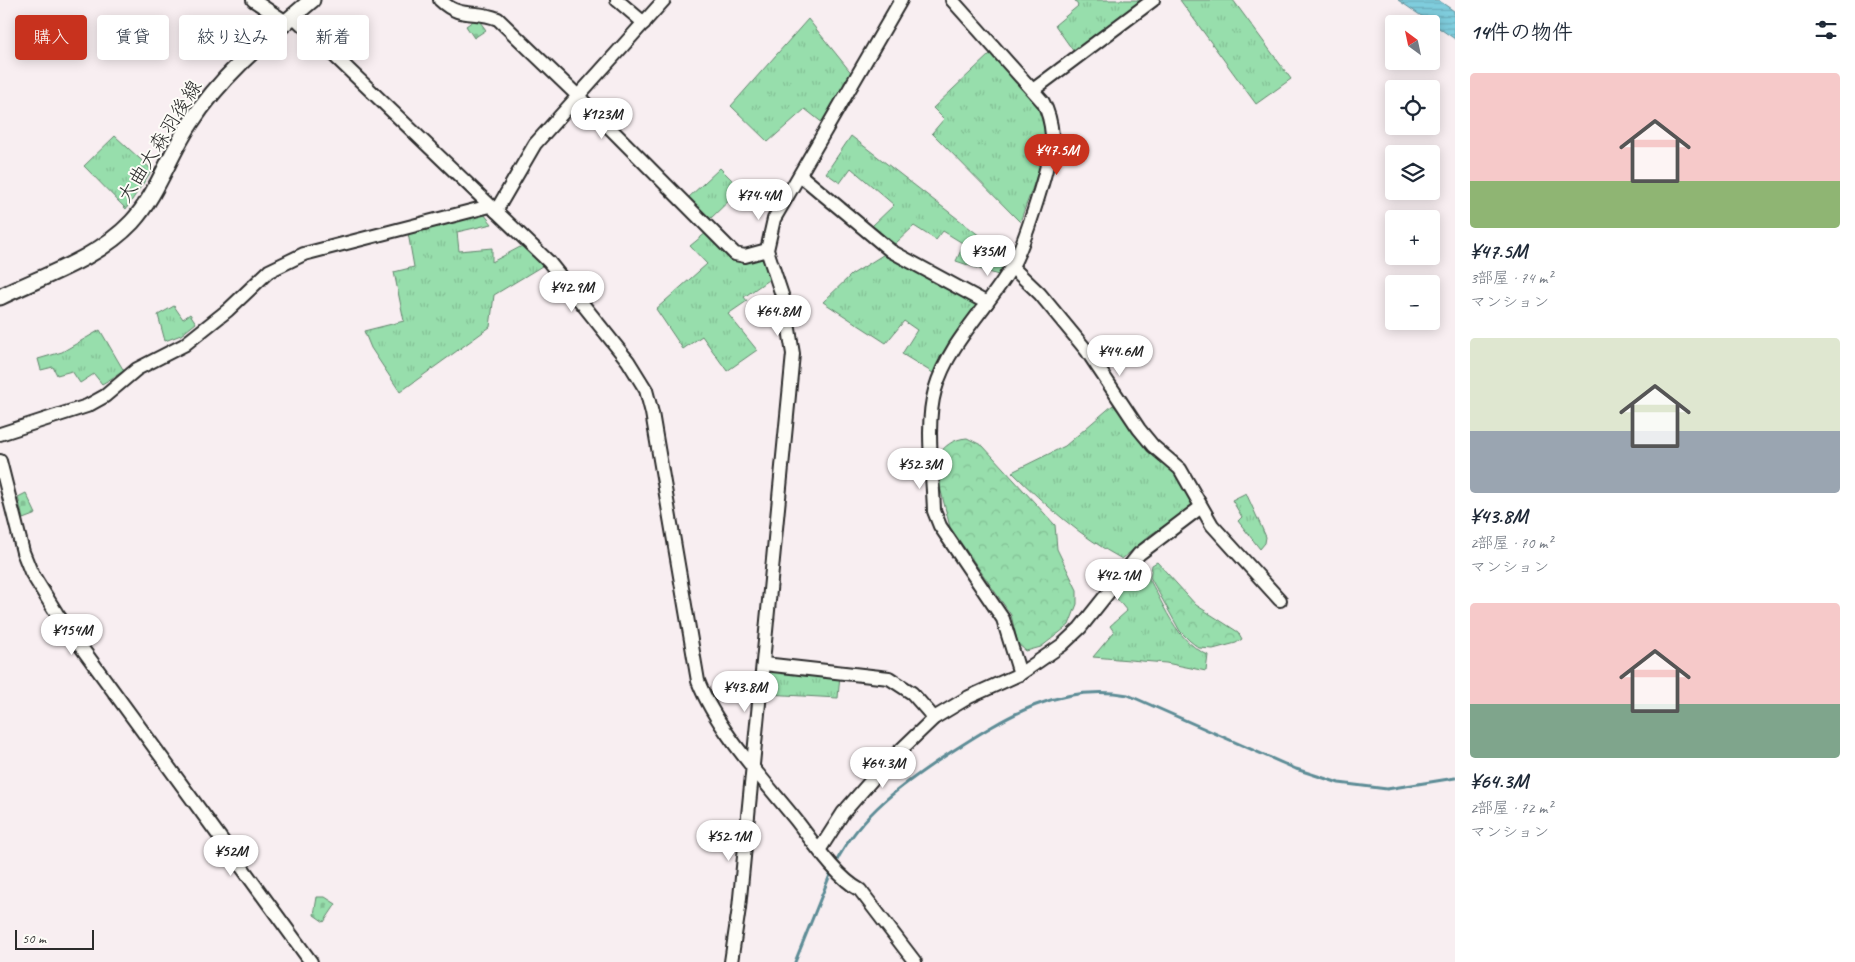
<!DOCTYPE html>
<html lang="ja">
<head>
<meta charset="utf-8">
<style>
	:root { --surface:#fff; --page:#f6f6f7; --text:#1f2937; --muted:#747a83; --accent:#c8321e }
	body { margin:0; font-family:Caveat,"Klee One",sans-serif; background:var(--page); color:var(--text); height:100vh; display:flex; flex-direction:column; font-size:19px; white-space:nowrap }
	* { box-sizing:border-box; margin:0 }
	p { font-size:16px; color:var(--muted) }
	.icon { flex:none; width:28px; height:28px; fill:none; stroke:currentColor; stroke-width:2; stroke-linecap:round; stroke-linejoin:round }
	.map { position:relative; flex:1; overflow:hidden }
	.side { display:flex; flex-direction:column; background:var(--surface); width:400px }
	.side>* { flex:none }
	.guide { position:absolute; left:15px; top:15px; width:475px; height:45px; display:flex; gap:10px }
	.needle { width:32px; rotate:327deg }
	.buttons { position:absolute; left:1385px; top:15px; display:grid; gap:10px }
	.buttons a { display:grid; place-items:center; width:55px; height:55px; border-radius:5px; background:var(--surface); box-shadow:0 2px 12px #0003; font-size:25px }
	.scale { position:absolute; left:15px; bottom:12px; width:79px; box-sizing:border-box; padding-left:5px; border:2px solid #2b2b2b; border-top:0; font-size:14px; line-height:18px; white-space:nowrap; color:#2b2b2b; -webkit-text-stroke:4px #fdfcf7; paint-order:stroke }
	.price { position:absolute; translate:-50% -42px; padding:0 11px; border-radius:18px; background:#fff; color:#222; font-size:16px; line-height:32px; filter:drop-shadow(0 1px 2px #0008) }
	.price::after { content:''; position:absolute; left:50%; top:30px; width:15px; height:11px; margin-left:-8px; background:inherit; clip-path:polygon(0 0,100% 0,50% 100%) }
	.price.current { background:var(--accent); color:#fff }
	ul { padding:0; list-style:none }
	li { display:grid; align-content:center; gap:10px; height:265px; padding:0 15px }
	li span { display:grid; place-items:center; height:155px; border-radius:5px; color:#555 }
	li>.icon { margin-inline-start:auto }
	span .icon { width:90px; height:90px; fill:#fffc; stroke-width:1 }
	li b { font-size:21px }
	h2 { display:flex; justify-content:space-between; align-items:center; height:60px; padding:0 15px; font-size:21px }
	.tag { padding:0 18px; border-radius:5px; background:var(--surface); box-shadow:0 2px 12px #0003; font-size:18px; line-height:45px }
	.tag.current { background:var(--accent); color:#fff }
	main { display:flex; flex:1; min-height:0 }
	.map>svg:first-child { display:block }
	.grass { fill:url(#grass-tufts); stroke:#61846c }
	.forest { fill:url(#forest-crowns); stroke:#61846c }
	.cemetery { fill:url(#cemetery-stones); stroke:#61846c }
	.water { fill:url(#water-rules); stroke:#5d8c96 }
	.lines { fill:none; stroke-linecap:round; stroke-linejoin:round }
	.stream { stroke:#5d8c96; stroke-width:3 }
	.minor-casing { stroke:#2b2b2b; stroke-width:16 }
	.major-casing { stroke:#2b2b2b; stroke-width:19 }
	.minor { stroke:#fdfcf7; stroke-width:12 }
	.major { stroke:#fdfcf7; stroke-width:15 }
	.labels { text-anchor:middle; stroke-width:4; stroke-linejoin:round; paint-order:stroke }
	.street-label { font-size:20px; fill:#2b2b2b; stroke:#fdfcf7 }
</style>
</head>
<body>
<main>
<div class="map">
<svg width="1455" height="962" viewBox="0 0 1455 962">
	<defs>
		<pattern id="grass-tufts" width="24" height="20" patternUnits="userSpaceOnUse" patternTransform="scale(1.25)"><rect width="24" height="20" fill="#97deac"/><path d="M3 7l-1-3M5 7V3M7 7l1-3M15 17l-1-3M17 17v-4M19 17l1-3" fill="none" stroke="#82bf94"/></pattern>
		<pattern id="forest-crowns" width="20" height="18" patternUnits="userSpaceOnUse" patternTransform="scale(1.25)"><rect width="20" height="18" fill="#97deac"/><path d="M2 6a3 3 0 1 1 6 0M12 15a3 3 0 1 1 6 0" fill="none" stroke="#82bf94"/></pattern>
		<pattern id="cemetery-stones" width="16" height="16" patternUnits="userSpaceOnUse" patternTransform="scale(1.25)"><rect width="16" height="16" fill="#97deac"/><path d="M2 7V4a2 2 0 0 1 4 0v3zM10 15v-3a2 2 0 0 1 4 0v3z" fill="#82bf94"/></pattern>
		<pattern id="water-rules" width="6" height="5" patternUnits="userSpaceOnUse" patternTransform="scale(1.25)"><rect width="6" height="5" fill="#7fcddd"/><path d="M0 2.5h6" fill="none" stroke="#6eb0be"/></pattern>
	</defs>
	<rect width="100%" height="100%" fill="#f8eef1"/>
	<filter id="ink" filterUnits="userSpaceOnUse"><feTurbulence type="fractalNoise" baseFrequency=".02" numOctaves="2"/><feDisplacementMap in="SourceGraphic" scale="10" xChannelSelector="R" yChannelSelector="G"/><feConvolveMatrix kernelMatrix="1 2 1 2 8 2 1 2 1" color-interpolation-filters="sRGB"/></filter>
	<g filter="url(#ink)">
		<g class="grass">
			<path d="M1075,0H1145L1074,52L1055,25L1078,6Z"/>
			<path d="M1180,0H1233L1291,79L1256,104Z"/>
			<path d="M808,19L853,75L824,124L805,109L768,142L731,106Z"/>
			<path d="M991,53C1005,69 1032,93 1042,111C1056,137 1029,195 1020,222L932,133L944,119L933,108Z"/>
			<path d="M115,136L152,170L126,209L84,166Z"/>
			<path d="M851,136L1007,257L998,275L956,261L964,244L943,231L936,240L914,226L895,244L872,226L894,205L851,168L840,183L826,173Z"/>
			<path d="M720,168L741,189L709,220L688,198Z"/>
			<path d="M484,214L492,224L457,232L459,251L492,248V262L522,246L532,253L542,266L494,295L490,327L400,392L371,348L364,331L404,321L394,272L414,267L408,233Z"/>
			<path d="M707,232L733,258L761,257L771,278L744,297L747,301L728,314L757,350L727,371L702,336L683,349L656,309L707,264L690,246Z"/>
			<path d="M886,253L981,302L933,373L902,354L917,330L904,321L886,343L823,302L851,275Z"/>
			<path d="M174,306L183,319L190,314L196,323L181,335L165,341L158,315Z"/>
			<path d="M100,330L124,371L102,384L94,374L80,383L72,371L57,375L53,367L41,370L38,359L62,352Z"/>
			<path d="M1113,405L1173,471L1194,506L1150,535L1122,559C1080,536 1046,506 1012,472L1065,446Z"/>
			<path d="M1246,493L1266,537L1265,543L1260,549L1238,521L1242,517L1232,500Z"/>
			<path d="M1138,561C1161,592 1170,639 1208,655L1206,671L1166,663L1093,657L1114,632L1110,626L1127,611L1113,594Z"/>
			<path d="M768,670L840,675L838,698L767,694Z"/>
		</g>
		<g class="forest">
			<path d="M967,438L983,446L1055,525L1057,549L1077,590V604L1069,625L1041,647L1026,651L1018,644L1011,615L950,527L938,479L937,457C944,446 953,439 967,438Z"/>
			<path d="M1157,562L1196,605L1238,632L1242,639L1236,643L1213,649L1199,648L1190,641L1180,631L1150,577L1152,565Z"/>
		</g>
		<g class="cemetery">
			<path d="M477,18L486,30L474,38L466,26Z"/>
			<path d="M26,493L36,514L23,519L18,497Z"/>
			<path d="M317,897H325L336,904L324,922L314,915Z"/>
		</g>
		<path class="water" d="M1398,0H1438L1454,11L1455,39Z"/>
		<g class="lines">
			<g class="stream">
				<path d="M835,864C861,813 904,783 951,752C1007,716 1059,683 1128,695L1296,769L1339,783L1387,789L1455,778"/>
				<path d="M795,962L832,870"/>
			</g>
			<defs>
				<g id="minor">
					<path d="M253,0L286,22"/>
					<path d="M440,0C461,20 474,9 498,19L579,97L735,254L745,256L767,250"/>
					<path d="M617,0L644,23"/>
					<path d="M952,0L1043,102C1049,113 1051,123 1052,135C1052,160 1024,246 1011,268C987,309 948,343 935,390C925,425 933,473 934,511L940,526L1003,619L1020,674"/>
					<path d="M293,16L549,262L628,361L646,390L652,413L698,681C717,730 763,779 796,820C813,842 836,877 860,890L915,962"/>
					<path d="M1033,90L1153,0"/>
					<path d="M800,175L891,251L987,303"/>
					<path d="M496,211L535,144L664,0"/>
					<path d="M1012,267L1040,294L1087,351L1139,429L1153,446L1180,469L1212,525L1280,600"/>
					<path d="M0,434L87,406L105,396L137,369L184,345L228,310L269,271L304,254L490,206"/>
					<path d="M0,461L23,552L31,572L57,614L311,962"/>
					<path d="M764,664L889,678L912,693L934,718"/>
					<path d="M820,849L843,813L884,766L934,718L969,697L1020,674L1062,645L1080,628L1139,554L1201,507"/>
					<path d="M731,962L739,908L793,354L785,304L767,250L774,219L901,0"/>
				</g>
				<path id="major" d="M0,297C45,275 97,259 132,222C157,195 169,155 190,124C222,74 267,38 312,0"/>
			</defs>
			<use href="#minor" class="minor-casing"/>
			<use href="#major" class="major-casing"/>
			<use href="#minor" class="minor"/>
			<use href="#major" class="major"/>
		</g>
	</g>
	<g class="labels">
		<g class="street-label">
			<text transform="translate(159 141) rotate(-58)" y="7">大曲大森羽後線</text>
		</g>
	</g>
</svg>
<div class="buttons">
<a><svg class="needle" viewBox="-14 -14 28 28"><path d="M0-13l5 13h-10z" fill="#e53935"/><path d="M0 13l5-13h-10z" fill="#747a83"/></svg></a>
<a><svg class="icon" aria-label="locate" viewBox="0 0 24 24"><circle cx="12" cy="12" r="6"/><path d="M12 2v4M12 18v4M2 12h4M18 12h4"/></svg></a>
<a><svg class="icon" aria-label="layers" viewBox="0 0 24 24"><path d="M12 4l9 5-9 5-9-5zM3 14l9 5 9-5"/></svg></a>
<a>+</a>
<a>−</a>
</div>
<div class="scale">50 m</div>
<b class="price" style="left:602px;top:140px">¥123M</b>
<b class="price current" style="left:1057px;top:176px">¥47.5M</b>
<b class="price" style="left:759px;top:221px">¥74.4M</b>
<b class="price" style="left:988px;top:277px">¥35M</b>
<b class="price" style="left:572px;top:313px">¥42.9M</b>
<b class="price" style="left:778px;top:337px">¥64.8M</b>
<b class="price" style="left:1120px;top:377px">¥44.6M</b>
<b class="price" style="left:920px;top:490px">¥52.3M</b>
<b class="price" style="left:1118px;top:601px">¥42.1M</b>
<b class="price" style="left:72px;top:656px">¥154M</b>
<b class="price" style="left:745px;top:713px">¥43.8M</b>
<b class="price" style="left:883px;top:789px">¥64.3M</b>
<b class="price" style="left:729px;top:862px">¥52.1M</b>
<b class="price" style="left:231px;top:877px">¥52M</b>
<div class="guide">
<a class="tag current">購入</a>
<a class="tag">賃貸</a>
<a class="tag">絞り込み</a>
<a class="tag">新着</a>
</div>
</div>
<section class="side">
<h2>14件の物件<svg class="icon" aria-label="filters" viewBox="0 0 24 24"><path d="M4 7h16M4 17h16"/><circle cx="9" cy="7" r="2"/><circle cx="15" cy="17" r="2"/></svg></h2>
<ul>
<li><span style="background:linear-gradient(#f6c9c9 70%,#8fb573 0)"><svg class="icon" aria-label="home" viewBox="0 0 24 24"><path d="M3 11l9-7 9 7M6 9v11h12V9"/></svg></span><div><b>¥47.5M</b><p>3部屋 · 74 m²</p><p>マンション</p></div></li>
<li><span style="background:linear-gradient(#dfe7d0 60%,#9aa5b1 0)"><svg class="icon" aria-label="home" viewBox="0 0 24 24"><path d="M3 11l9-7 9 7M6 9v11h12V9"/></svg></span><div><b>¥43.8M</b><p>2部屋 · 70 m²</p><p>マンション</p></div></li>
<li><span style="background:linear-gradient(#f6c9c9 65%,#7fa58c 0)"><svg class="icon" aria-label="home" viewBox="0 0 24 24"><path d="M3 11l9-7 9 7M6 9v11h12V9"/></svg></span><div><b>¥64.3M</b><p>2部屋 · 72 m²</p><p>マンション</p></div></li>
</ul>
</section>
</main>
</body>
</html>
